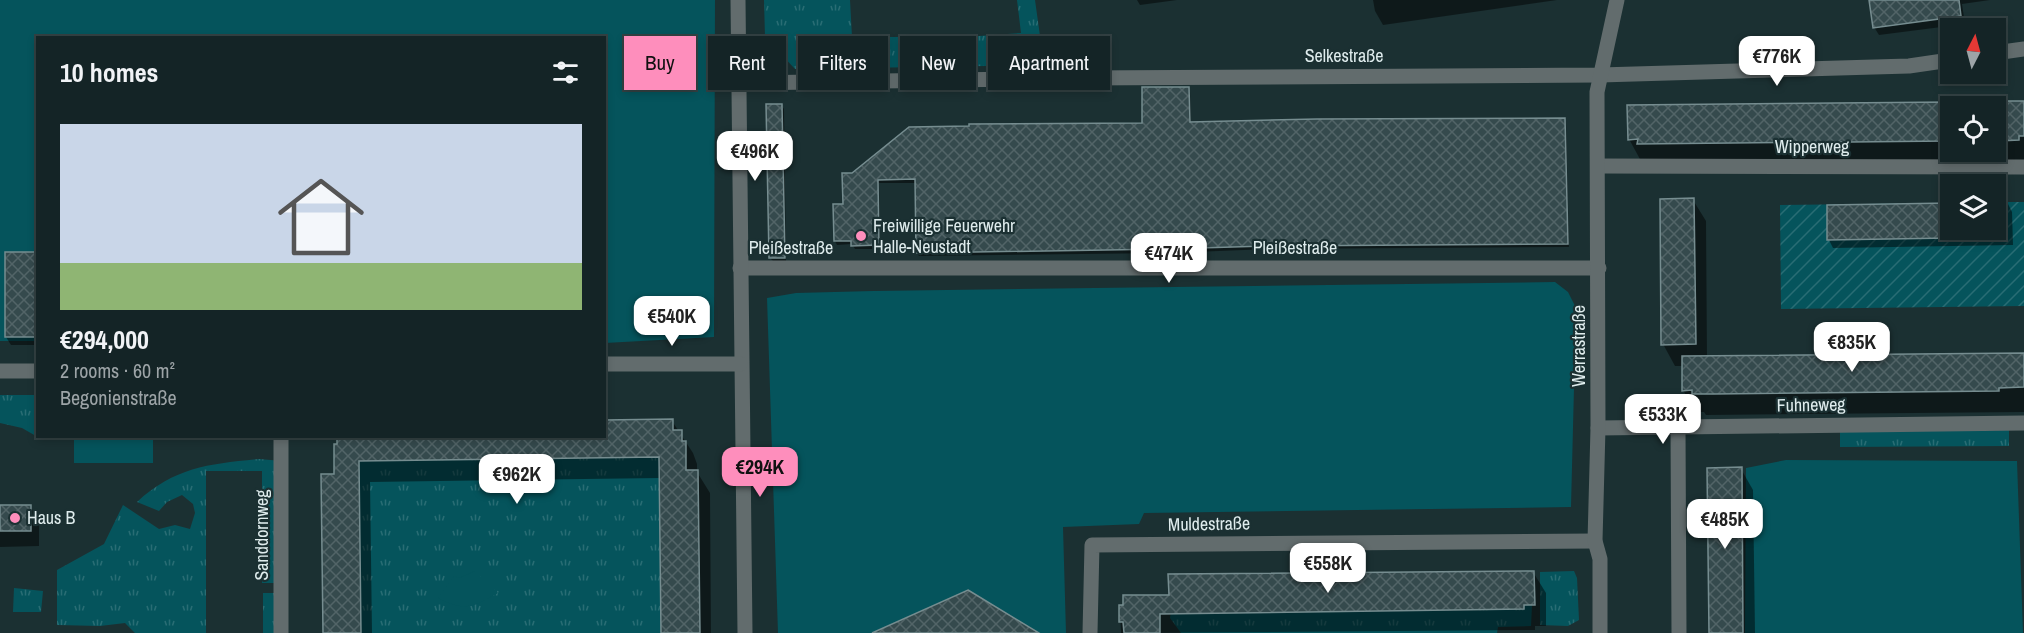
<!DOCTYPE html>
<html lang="en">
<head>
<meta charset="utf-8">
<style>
	:root { --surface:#142426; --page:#213032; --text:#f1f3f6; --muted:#9da4a7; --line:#334143; --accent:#fe8ebc }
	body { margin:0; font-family:"Archivo Narrow",sans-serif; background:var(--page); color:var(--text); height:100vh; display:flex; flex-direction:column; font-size:22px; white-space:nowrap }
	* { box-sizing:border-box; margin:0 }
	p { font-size:20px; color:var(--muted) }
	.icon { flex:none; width:33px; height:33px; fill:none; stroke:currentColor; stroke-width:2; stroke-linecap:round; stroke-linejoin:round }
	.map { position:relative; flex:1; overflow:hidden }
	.sheet { position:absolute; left:36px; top:36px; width:570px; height:402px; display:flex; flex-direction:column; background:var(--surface); border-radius:0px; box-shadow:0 3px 9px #0003,0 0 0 2px var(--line) }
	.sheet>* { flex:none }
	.guide { position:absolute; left:624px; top:36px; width:570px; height:54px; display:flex; gap:12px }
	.needle { width:39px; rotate:6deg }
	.controls { position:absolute; left:1940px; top:18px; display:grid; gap:12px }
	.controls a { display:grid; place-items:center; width:66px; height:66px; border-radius:0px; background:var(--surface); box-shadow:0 3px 9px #0003,0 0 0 2px var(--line); font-size:30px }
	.price { position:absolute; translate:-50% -51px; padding:0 14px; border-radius:12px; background:#fff; color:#222; font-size:20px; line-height:39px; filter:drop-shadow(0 2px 3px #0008) }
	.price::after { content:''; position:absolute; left:50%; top:36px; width:18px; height:14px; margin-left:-9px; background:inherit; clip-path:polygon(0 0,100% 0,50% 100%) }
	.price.current { background:var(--accent); color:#111 }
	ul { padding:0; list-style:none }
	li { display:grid; align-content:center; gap:12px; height:318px; padding:0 24px }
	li+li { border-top:2px solid var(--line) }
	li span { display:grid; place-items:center; height:186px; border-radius:0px; color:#555 }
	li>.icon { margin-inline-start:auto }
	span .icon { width:108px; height:108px; fill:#fffc; stroke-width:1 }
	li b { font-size:26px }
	h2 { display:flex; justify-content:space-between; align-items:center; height:72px; padding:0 24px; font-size:26px }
	.pill { padding:0 21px; border-radius:0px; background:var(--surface); box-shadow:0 3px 9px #0003,0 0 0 2px var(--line); font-size:21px; line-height:54px }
	.pill.current { background:var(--accent); color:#111 }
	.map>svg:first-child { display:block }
	.grass { fill:url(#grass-tufts) }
	.park { fill:#05545c }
	.garden { fill:url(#garden-furrows) }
	.shadow { fill:#0007; fill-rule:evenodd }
	.building { fill:url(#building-cross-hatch); stroke:#768d90; stroke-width:1.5 }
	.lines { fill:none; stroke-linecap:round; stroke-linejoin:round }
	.minor { stroke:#626c6d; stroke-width:15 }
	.tertiary { stroke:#626c6d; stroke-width:15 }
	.poi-dot { fill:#fe8ebc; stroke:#1b3032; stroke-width:2 }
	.labels { text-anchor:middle; stroke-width:4.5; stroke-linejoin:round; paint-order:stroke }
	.street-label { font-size:18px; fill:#dfeced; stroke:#1b3032 }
	.poi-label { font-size:18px; fill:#dfeced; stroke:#1b3032; text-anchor:start }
</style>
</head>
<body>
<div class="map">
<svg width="2024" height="633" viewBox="0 0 2024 633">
	<defs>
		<pattern id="grass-tufts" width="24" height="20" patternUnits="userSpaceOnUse" patternTransform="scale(1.5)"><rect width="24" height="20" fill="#05545c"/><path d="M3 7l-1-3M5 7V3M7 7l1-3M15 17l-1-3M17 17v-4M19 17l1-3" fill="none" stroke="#296d74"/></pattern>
		<pattern id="garden-furrows" width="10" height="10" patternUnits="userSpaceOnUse" patternTransform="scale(1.5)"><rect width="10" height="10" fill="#05545c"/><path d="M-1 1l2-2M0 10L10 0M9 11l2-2" fill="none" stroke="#296d74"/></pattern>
		<pattern id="building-cross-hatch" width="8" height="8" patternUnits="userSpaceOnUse" patternTransform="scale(1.5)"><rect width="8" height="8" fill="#354a4d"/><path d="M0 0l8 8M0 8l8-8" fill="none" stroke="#526467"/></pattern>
	</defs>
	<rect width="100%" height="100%" fill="#1b3032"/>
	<g class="grass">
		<path d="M764,0H850L852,37H965L1021,33L1017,0H1035L1044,65L795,69L765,37Z"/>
		<path d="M0,395H37L38,433L36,436L22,428L0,423Z"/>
		<path d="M2009,430V446L1840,447V432Z"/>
		<path d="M673,457L661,633H361L347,461Z"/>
		<path d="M259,459L282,461L281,583H262V471H206V633H135L125,623L100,626L57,625V570L104,544L123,505L159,529L175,525L190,529L195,513L193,504L182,495L167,502L159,511L137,502C175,467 209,464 259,459Z"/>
		<path d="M1574,571L1577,578L1579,620L1568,626L1540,625V572Z"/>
		<path d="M14,588L43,591L41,612H13Z"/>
		<rect x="263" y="593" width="18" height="40"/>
		<path d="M1524,605H1532L1531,626L1498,627L1497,633H1181L1170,618L1171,612L1488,610L1489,606L1505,609H1523Z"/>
	</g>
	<g class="park">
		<path d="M0,0H715L714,337L605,343L604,38H38L37,341H0Z"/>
		<path d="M1555,282L1568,292L1576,308L1571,507L1144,513L1139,524L1063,527L1066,633H778L767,298L796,293L873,291Z"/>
		<rect x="74" y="437" width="79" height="26"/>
		<path d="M1786,460L2017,461L2023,633H1745L1746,468Z"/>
		<path d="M475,571L498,593C473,607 465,612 438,598L454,576L459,578Z"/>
	</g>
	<path class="garden" d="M1995,202H2024V306L1781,309L1780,205L1950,203V230H1995Z"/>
	<g class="shadow">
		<path d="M1137,0H1177L1140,5Z"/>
		<path d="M1373,0H1557L1383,25L1375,11Z"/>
		<path d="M1870,0H1990L1962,4L1965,24L1879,35L1874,27Z"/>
		<path d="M1188,89L1190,92L1191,123L1564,119L1566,123L1569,247L1269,249L1169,253L919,256L917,253V183H879L880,249H855L852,244L837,245L835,241L853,174L1144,124Z"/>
		<path d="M2024,103V162L1641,161L1629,139V107ZM1950,106H1995V152H1950Z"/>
		<path d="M782,106L784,109L786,261H773L770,258Z"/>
		<path d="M1693,200L1706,221L1707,357L2024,354V412L1706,415L1704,412H1696L1683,390V366H1675L1663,344Z"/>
		<path d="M1950,204V230H1995V204H2008L2012,212L2013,245L1833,248L1829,240Z"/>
		<path d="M38,253V345H11L6,337Z"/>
		<path d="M672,421L693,453L697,464V472L710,493L711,633H663L661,478L370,482L372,633H325L335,475V445L604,436Z"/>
		<path d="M1741,469L1753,490L1755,633H1711Z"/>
		<path d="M30,506L39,522V546L0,547V507Z"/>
		<path d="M1533,572L1546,593V626H1535V630L1121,633L1120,607L1170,597Z"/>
	</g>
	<g class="building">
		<path d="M1869,0H1959L1961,16L1873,28Z"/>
		<path d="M1142,87H1189L1190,122L1317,119L1565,118L1568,244L1266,246L1166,249L916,253L915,179L878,180L879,245L851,246V241H834L833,204H843L842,173H852L909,127L969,126V124L1142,123Z"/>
		<path d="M1995,101H2024V136H2019V140L1999,141V136H1995Z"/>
		<path d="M1950,102V137H1947V141L1637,144L1638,139L1628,140L1627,105Z"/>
		<path d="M766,104H782L785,258H769Z"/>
		<path d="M1694,198L1696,344L1661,345L1660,199Z"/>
		<path d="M1950,203V238L1827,240V205Z"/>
		<rect x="5" y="252" width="33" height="85"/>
		<path d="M2024,353V387L1999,388V391L1714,394H1692V390L1682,391V356Z"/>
		<path d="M673,419V430H682V441H686V470H698L700,633H661L659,457L359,461L361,633H323L321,474H334V444H337V436H604V420Z"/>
		<path d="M1742,467L1743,633H1709L1707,468Z"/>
		<rect x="0" y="505" width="31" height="26"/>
		<path d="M1534,571L1535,605H1524V609L1160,614V633H1124L1123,622H1119V605H1123V595H1169L1168,574Z"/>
		<path d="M968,590L1039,633H872Z"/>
	</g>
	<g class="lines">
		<g class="minor">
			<path d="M1995,53L2024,49"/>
			<path d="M738,83L1081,78L1600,75L1909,66L1950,60"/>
			<path d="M1599,166L2024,167"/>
			<path d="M740,268H1599"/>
			<path d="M1598,428L2024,423"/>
			<path d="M1678,428L1679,633"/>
			<path d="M281,436V633"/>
			<path d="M1090,633L1092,545L1595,541"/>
			<path d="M1600,633V559L1595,541L1598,428L1597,92L1617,0"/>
		</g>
		<g class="tertiary">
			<path d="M738,0L745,633"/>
			<path d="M604,364H740"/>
			<path d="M0,371H38"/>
		</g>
	</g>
	<g class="poi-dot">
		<circle cx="861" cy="236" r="6"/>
		<circle cx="15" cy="518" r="6"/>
	</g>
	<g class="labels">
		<g class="street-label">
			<text x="1344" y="62">Selkestraße</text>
			<text x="1812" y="153">Wipperweg</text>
			<text x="791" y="254">Pleißestraße</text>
			<text x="1295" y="254">Pleißestraße</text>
			<text transform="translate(1579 346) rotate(-90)" y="6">Werrastraße</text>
			<text transform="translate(1811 405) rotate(-1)" y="6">Fuhneweg</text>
			<text transform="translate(1209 524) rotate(-1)" y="6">Muldestraße</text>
			<text transform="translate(262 535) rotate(-90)" y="6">Sanddornweg</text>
		</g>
		<g class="poi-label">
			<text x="873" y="232">Freiwillige Feuerwehr<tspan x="873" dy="21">Halle-Neustadt</tspan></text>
			<text x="27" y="524">Haus B</text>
		</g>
	</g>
</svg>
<div class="controls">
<a><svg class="needle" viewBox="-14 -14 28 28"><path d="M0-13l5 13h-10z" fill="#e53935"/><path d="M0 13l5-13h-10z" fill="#9da4a7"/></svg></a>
<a><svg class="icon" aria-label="locate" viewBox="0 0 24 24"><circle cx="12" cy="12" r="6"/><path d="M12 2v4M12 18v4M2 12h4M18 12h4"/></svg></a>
<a><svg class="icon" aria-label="layers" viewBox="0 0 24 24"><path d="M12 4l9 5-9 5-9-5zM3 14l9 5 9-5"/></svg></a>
</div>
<b class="price" style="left:1777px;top:87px">€776K</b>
<b class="price" style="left:755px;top:182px">€496K</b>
<b class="price" style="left:1169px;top:284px">€474K</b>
<b class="price" style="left:672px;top:347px">€540K</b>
<b class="price" style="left:1852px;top:373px">€835K</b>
<b class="price" style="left:1663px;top:445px">€533K</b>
<b class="price current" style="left:760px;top:498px">€294K</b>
<b class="price" style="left:517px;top:505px">€962K</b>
<b class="price" style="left:1725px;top:550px">€485K</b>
<b class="price" style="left:1328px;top:594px">€558K</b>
<div class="guide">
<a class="pill current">Buy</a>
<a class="pill">Rent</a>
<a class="pill">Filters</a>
<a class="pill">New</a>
<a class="pill">Apartment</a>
</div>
<section class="sheet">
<h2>10 homes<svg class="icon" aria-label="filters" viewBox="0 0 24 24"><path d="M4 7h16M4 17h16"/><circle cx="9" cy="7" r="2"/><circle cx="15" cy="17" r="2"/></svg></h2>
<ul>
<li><span style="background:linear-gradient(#c9d6e8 75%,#8fb573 0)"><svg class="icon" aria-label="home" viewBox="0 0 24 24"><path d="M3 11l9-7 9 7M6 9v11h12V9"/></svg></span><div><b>€294,000</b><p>2 rooms · 60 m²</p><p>Begonienstraße</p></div></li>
</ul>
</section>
</div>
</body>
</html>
